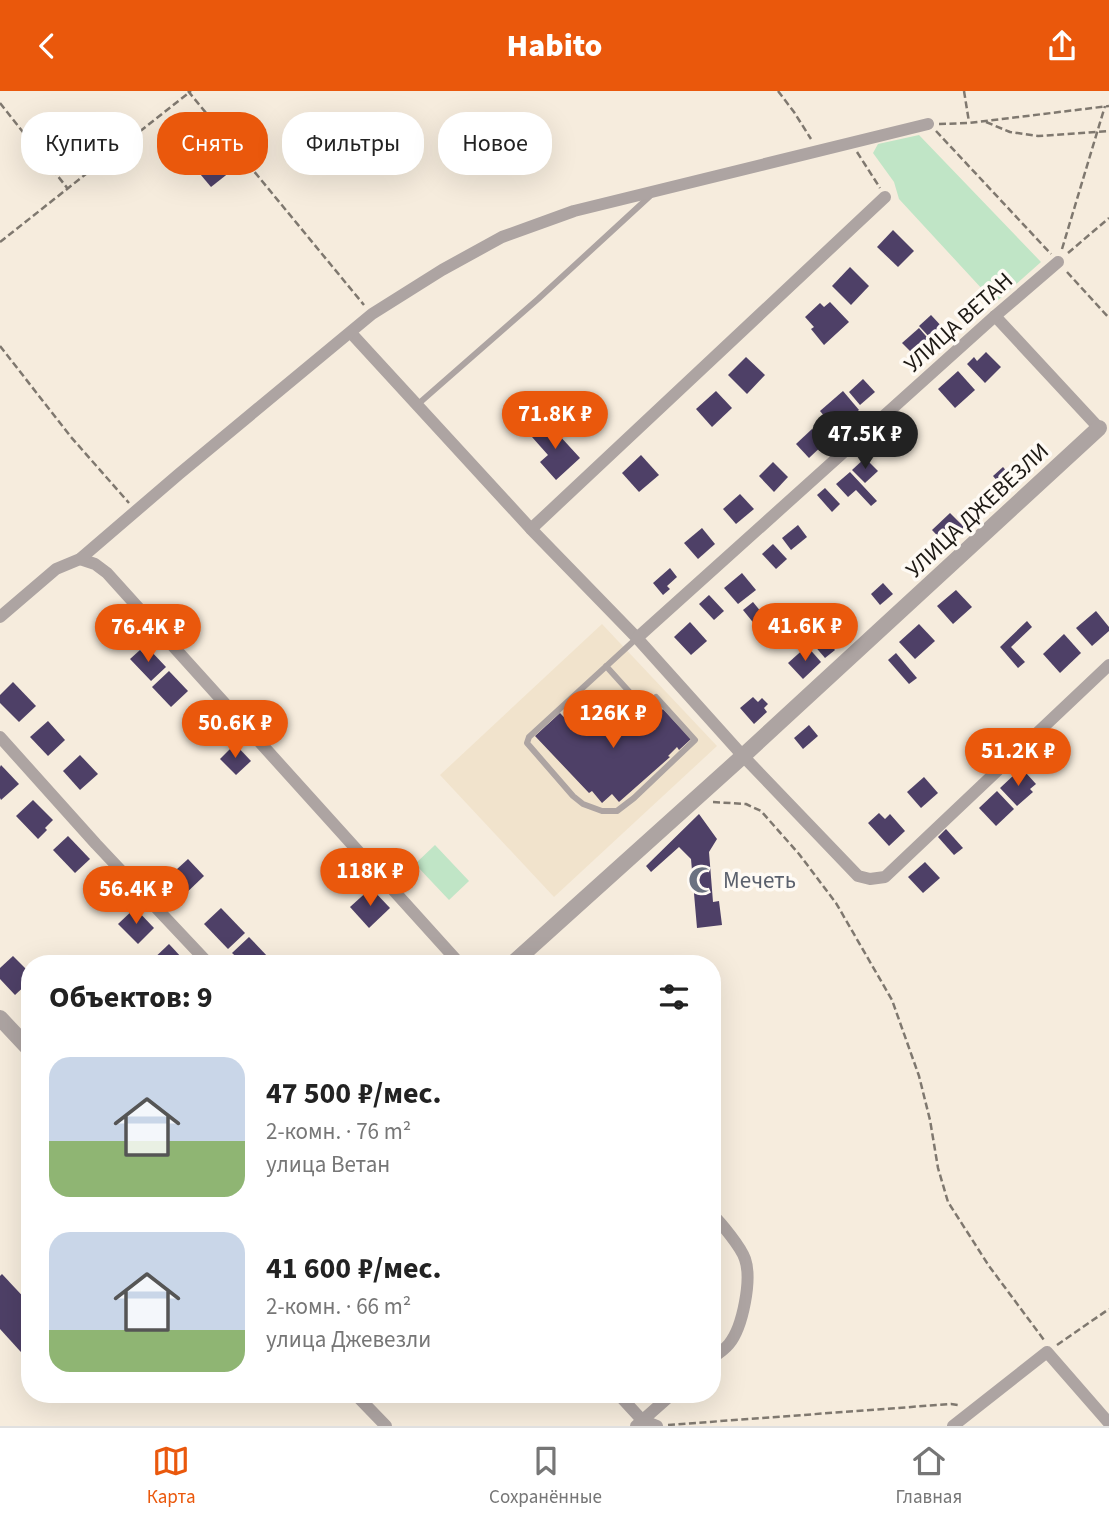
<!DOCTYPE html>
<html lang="ru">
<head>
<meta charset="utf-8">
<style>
	:root { --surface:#fff; --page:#f2f2f2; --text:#222; --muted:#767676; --line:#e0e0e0; --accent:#ea580c }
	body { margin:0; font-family:"Source Sans 3",sans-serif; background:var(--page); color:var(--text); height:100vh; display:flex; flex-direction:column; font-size:26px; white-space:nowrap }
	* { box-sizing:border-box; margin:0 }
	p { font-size:23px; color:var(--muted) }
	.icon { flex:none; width:38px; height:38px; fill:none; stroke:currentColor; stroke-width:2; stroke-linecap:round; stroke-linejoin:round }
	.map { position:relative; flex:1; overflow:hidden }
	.panel { position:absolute; left:21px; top:864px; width:700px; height:448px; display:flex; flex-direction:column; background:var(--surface); border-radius:28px; box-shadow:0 7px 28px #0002 }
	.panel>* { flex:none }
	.top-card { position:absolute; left:21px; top:21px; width:700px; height:63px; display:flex; gap:14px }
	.price { position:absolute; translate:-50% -60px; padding:0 16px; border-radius:24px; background:var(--accent); color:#fff; font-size:23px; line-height:46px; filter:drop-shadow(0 2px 4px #0008) }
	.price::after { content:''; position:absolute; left:50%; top:42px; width:21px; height:16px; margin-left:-10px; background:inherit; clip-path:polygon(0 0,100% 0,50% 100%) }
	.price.current { background:#222; color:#fff }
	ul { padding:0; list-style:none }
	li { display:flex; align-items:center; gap:21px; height:175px; padding:0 28px }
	li span { display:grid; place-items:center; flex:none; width:196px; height:140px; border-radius:21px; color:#555 }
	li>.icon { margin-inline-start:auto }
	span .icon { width:84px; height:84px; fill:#fffc; stroke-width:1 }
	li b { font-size:30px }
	h2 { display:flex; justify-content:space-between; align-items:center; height:84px; padding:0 28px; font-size:30px }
	.pill { padding:0 24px; border-radius:28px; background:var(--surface); box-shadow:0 7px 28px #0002; font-size:24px; line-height:63px }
	.pill.current { background:var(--accent); color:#fff }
	header { display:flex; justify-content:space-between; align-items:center; height:91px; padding:0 28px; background:var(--accent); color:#fff; font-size:32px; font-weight:800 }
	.dock { display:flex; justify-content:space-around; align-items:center; height:98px; border-top:2px solid var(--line); background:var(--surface); font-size:19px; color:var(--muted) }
	.dock a { display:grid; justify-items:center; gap:4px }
	.dock .current { color:var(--accent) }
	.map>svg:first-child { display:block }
	.built { fill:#f1e3cc }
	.green { fill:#c0e5c6 }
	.building { fill:#4e4067 }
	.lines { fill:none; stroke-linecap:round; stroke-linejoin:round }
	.path { stroke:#7f786f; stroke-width:2.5; stroke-dasharray:7 3.5; stroke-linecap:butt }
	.service { stroke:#ada4a2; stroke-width:6 }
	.minor { stroke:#ada4a2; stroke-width:12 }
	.tertiary { stroke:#ada4a2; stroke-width:16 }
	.labels { text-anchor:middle; stroke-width:7; stroke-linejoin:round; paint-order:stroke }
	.street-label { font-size:23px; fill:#1d1914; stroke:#fefaf4 }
	.worship-label { font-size:23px; fill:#5b616d; stroke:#fefaf4; text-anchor:start }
</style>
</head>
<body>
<header><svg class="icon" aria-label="back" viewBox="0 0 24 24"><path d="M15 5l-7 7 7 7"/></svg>Habito<svg class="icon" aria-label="share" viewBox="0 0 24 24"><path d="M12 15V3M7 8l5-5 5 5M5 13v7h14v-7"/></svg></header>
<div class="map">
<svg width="1109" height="1335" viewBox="0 0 1109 1335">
	<rect width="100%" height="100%" fill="#f6ecdd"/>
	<path class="built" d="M602,533L717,655L554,806L440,684Z"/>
	<g class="green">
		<path d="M919,44L1041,171L995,212L899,108L894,91L873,62L878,53Z"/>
		<path d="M435,754L469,790L449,809L415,773Z"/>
	</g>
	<g class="building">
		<path d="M210,55L230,81L211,96L190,71Z"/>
		<path d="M893,139L914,160L898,176L877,156Z"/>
		<path d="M850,176L869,195L851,214L832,195Z"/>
		<path d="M830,211L849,231L824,254L811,238L814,236L805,226L820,212L824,216Z"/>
		<path d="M931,224L945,239L933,250L919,235Z"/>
		<path d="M919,237L932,252L916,266L902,252Z"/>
		<path d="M986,261L1001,276L985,292L967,273L974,266L977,270Z"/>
		<path d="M746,266L765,284L747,303L728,284Z"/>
		<path d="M958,280L975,299L955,317L938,298Z"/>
		<path d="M863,288L875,301L860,314L849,301Z"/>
		<path d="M716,300L732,317L712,336L696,318Z"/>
		<path d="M843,300L859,319L836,339L820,320Z"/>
		<path d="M547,331L580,367L556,389L540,371L548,364L532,346Z"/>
		<path d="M902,333L912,344L899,356L889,345Z"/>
		<path d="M812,338L825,352L809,367L796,353Z"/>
		<path d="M641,364L659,384L639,401L622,382Z"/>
		<path d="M865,367L878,380L865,392L852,379Z"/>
		<path d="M773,371L788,386L774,401L759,385Z"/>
		<path d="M1003,376L1015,390L1004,398L993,385Z"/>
		<path d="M850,381L877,410L871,415L856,399L848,406L836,393Z"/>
		<path d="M825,397L840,413L832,421L817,404Z"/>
		<path d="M740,403L754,418L736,433L723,418Z"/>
		<path d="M950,422L965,437L946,454L932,439Z"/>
		<path d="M798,434L807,446L791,459L782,447Z"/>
		<path d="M702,437L715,453L698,468L684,452Z"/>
		<path d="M773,453L787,468L776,478L762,463Z"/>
		<path d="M670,477L677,486L667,495L670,498L663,504L653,492Z"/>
		<path d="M742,482L756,499L738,513L724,497Z"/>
		<path d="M883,492L893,503L880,514L871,503Z"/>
		<path d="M956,499L972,516L953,533L937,515Z"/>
		<path d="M709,504L724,520L714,529L699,513Z"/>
		<path d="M753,511L770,532L760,540L743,519Z"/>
		<path d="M775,515L778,518L781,515L788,522L778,530L769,520Z"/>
		<path d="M1096,520L1109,536V540L1092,555L1076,537Z"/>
		<path d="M841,521L856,538L839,554L823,537Z"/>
		<path d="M1027,530L1032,536L1011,556L1025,571L1018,577L1000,556Z"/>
		<path d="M690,531L707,550L691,564L674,546Z"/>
		<path d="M919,533L935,550L915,568L899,551Z"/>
		<path d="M1064,543L1081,562L1060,582L1043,563Z"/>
		<path d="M823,545L835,559L825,567L813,553Z"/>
		<path d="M807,555L821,571L803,588L788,572Z"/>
		<path d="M149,558L166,576L151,590L130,568L140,559L144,563Z"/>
		<path d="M896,562L917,587L909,593L888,569Z"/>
		<path d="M169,580L188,600L171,616L152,596Z"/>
		<path d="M13,591L36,615L19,631L0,612V604Z"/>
		<path d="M753,606L758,611L762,607L768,613L764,617L767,621L754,633L740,617Z"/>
		<path d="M619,609L648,641L656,634L651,629L663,618L691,648L679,659L677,656L668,665L670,666L619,711L612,703L602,712L592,700L589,702L535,645L560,622L581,644Z"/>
		<path d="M202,616L220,635L202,651L185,632Z"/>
		<path d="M48,630L65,649L48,665L30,646Z"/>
		<path d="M809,634L818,645L803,658L794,647Z"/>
		<path d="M235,653L251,670L236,684L220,668Z"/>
		<path d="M80,664L98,683L80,699L63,680Z"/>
		<path d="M1,674L19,693L1,709L0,707V676Z"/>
		<path d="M1026,682L1036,693L1030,698L1033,701L1017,715L1000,697L1015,683L1019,688Z"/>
		<path d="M924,686L938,702L921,717L907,701Z"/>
		<path d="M997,700L1014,718L996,735L979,717Z"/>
		<path d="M33,709L53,729L45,737L47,739L38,748L16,725Z"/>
		<path d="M879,722L885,728L890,723L905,740L889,755L868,732Z"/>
		<path d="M699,723L717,748L709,761L713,811L719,810L722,834L697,837L691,768L679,756L651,781L646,775Z"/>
		<path d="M946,738L963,757L954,764L938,746Z"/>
		<path d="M68,745L90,768L75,782L53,759Z"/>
		<path d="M188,768L204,785L181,807L164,790Z"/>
		<path d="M925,771L940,787L923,802L908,786Z"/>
		<path d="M371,797L390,817L369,837L350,816Z"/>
		<path d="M135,817L154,837L138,853L118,833Z"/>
		<path d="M221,817L245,842L228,858L204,833Z"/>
		<path d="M249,846L269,867L263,873H244L232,862Z"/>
		<path d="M169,853L183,868L178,873H148Z"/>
		<path d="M13,865L30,882V890L15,904L0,888V877Z"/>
		<path d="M2,1183L30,1213V1271L0,1238V1185Z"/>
	</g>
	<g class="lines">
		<g class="path">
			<path d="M188,0L364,214"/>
			<path d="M778,0L794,21L811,48"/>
			<path d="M964,0L969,31"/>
			<path d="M0,12L68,98"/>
			<path d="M986,31L1010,41L1038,45L1109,40"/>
			<path d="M939,33L969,32L1109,15"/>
			<path d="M936,40L1051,163"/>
			<path d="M857,61L880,97"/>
			<path d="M0,151L191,0"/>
			<path d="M1062,158L1105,15"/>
			<path d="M1068,162L1109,127"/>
			<path d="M1067,181L1109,227"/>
			<path d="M0,255L71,346L129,412"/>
			<path d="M713,711L746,713L761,720L799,763L836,812L892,909L919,985L930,1029L938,1077L948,1111L989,1175L1044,1249"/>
			<path d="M1057,1254L1109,1218"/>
			<path d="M668,1334L951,1313L958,1314"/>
		</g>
		<g class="service">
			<path d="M417,314L538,208L650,105"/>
			<path d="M606,575L643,616L656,606L695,649L634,707L617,720H602L583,713L573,705L527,652L529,646L637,547"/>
		</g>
		<g class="minor">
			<path d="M995,225L1099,337"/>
			<path d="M351,242L531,438L637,547L743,665L858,785L870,788L885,786L1109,574"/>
			<path d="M531,438L885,106"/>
			<path d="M80,468L95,473L107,482L460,873"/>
			<path d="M0,526L56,478L80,468L179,383L372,223L442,179L502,146L574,120L928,33"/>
			<path d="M637,547L995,225L1058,171"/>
			<path d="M0,646L96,753L209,873"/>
			<path d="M712,1123C721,1132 741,1156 745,1168C752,1188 743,1236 729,1253C725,1258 718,1263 712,1267"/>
			<path d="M356,1304L386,1335"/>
			<path d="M619,1304L642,1329L657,1335"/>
			<path d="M636,1335L671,1304"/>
			<path d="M953,1335L1047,1261L1109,1332"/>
		</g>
		<g class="tertiary">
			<path d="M512,873L743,665L1099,337"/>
			<path d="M0,927L30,959"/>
		</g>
	</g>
	<defs>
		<symbol id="mosque-bare" viewBox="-9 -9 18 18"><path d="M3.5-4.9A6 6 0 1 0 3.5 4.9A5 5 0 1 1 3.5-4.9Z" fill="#6b7280" stroke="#fefaf4" stroke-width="2.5" paint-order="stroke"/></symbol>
	</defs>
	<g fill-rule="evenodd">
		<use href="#mosque-bare" x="683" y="770" width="38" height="38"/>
	</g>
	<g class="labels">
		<g class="street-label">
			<text transform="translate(958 231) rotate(-42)" y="8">УЛИЦА ВЕТАН</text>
			<text transform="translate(977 419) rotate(-43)" y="8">УЛИЦА ДЖЕВЕЗЛИ</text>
		</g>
		<g class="worship-label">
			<text x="723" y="797">Мечеть</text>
		</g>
	</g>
</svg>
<b class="price" style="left:555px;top:360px">71.8K ₽</b>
<b class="price current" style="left:865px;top:380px">47.5K ₽</b>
<b class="price" style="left:805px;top:572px">41.6K ₽</b>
<b class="price" style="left:148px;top:573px">76.4K ₽</b>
<b class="price" style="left:613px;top:659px">126K ₽</b>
<b class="price" style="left:235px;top:669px">50.6K ₽</b>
<b class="price" style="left:1018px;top:697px">51.2K ₽</b>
<b class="price" style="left:370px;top:817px">118K ₽</b>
<b class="price" style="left:136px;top:835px">56.4K ₽</b>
<div class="top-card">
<a class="pill">Купить</a>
<a class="pill current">Снять</a>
<a class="pill">Фильтры</a>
<a class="pill">Новое</a>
</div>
<section class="panel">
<h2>Объектов: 9<svg class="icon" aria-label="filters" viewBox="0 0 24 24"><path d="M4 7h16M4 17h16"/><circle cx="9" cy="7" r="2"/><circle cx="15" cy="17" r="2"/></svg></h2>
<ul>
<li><span style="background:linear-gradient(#c9d6e8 60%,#8fb573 0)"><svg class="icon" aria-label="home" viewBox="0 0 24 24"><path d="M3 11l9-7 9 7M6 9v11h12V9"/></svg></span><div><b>47 500 ₽/мес.</b><p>2-комн. · 76 m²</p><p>улица Ветан</p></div></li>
<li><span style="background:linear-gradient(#c9d6e8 70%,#8fb573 0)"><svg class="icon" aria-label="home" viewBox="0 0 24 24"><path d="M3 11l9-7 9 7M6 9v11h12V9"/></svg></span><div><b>41 600 ₽/мес.</b><p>2-комн. · 66 m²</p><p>улица Джевезли</p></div></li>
</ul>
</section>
</div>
<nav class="dock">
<a class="current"><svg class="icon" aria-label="map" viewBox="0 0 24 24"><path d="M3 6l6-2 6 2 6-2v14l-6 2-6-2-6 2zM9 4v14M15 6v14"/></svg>Карта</a>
<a><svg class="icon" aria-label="saved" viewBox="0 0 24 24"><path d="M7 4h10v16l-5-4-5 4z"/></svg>Сохранённые</a>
<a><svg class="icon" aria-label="home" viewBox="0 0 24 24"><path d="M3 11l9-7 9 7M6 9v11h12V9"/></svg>Главная</a>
</nav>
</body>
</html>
